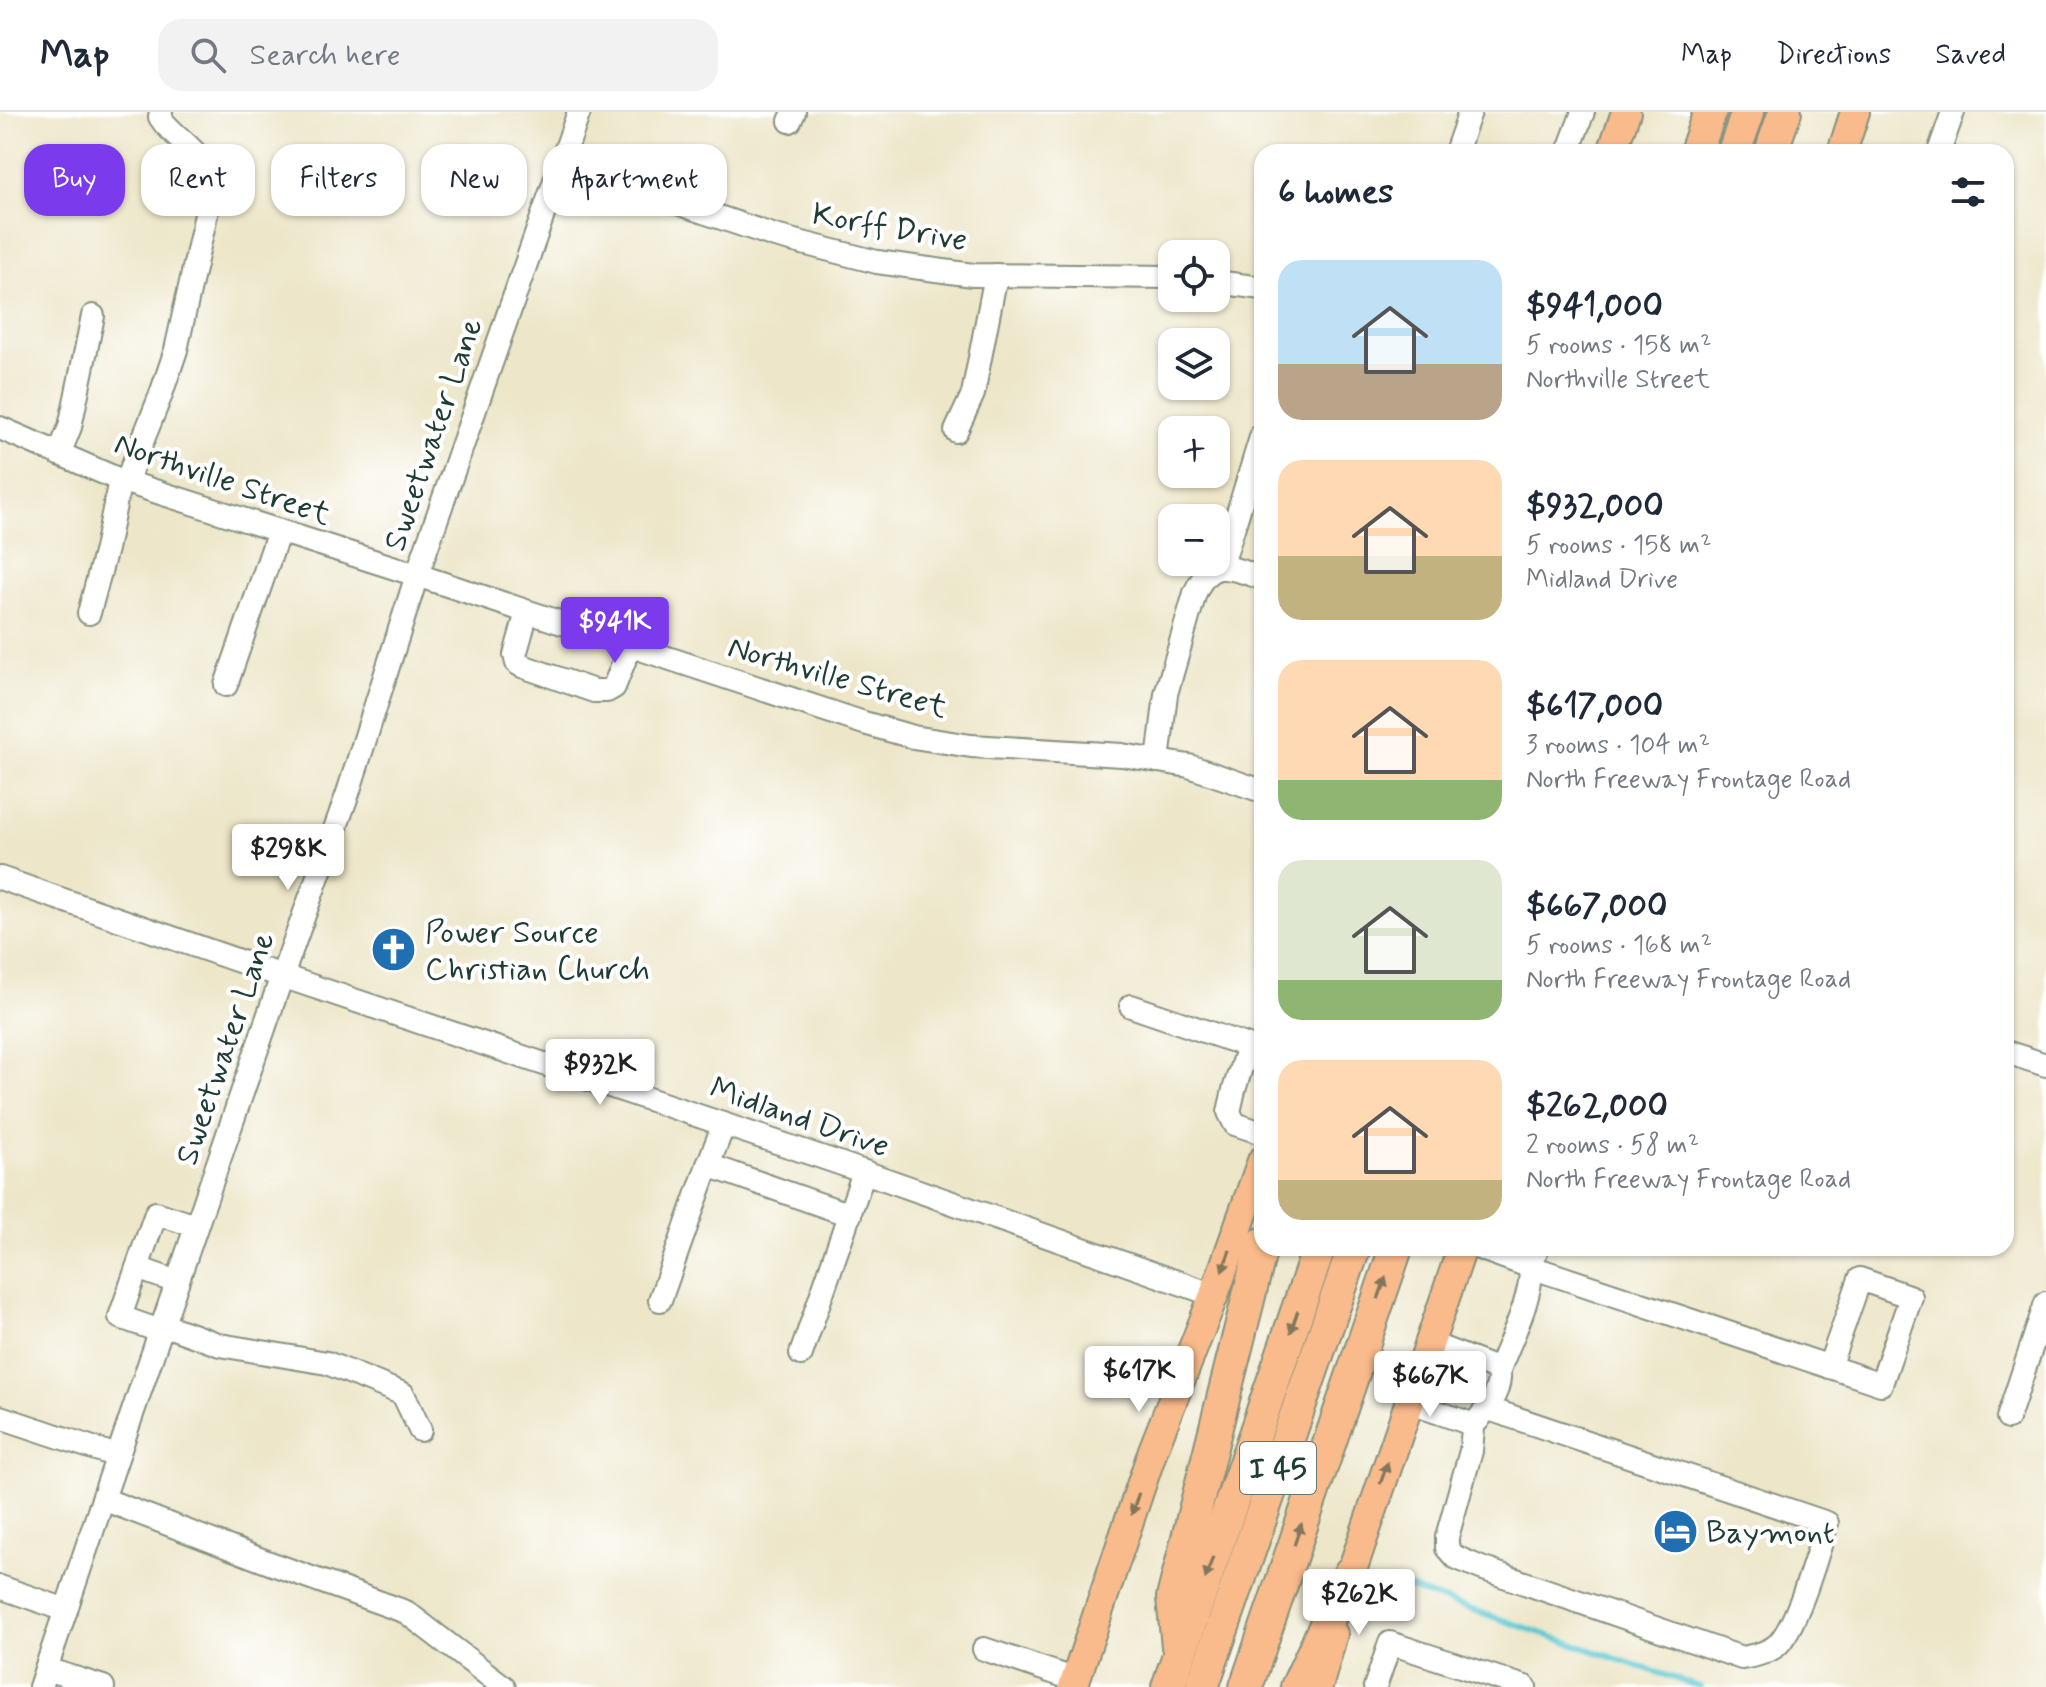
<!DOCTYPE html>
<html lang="en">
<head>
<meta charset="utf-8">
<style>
	:root { --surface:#fff; --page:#f2f2f3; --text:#1f2937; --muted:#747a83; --line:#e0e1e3; --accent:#7c3aed }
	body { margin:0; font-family:Mynerve,sans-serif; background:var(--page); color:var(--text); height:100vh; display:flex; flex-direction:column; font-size:30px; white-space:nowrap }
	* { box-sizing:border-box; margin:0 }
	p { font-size:26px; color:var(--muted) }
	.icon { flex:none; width:44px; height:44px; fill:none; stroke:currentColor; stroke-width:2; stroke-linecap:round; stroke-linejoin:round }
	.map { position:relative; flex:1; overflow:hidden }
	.side { position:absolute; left:1254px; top:32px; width:760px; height:1112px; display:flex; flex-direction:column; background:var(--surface); border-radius:24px; box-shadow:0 2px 6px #0004 }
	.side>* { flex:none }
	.banner { position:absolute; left:24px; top:32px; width:760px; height:72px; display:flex; gap:16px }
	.buttons { position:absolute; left:1158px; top:128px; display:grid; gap:16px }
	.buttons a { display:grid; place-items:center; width:72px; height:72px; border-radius:16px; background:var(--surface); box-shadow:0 2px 6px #0004; font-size:40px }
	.price { position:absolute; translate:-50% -68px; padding:0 18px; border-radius:8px; background:#fff; color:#222; font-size:26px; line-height:52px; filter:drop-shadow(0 2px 4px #0008) }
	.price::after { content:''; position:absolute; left:50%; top:48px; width:24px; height:18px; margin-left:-12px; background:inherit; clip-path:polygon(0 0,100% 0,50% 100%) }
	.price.selected { background:var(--accent); color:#fff }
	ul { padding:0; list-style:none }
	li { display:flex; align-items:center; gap:24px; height:200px; padding:0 24px }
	li span { display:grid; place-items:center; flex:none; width:224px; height:160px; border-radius:24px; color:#555 }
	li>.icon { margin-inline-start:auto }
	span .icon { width:96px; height:96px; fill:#fffc; stroke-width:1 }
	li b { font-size:34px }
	h2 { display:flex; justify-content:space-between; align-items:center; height:96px; padding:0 24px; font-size:34px }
	.tag { padding:0 28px; border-radius:24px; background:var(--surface); box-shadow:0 2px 6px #0004; font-size:28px; line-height:72px }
	.tag.selected { background:var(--accent); color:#fff }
	header { display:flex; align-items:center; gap:48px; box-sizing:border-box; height:112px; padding:0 40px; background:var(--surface); border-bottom:2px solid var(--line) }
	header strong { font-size:38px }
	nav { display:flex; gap:44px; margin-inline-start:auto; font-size:28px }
	.search { width:560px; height:72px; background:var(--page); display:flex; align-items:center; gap:20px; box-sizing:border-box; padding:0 28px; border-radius:24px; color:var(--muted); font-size:30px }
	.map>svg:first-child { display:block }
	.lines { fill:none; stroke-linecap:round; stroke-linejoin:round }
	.stream { stroke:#5bc8d3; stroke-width:6 }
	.minor-casing { stroke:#86927e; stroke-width:26 }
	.major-casing { stroke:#86927e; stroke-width:32 }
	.highway-casing { stroke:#86927e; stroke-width:36 }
	.minor { stroke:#fff; stroke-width:22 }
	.major { stroke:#fabb8c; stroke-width:28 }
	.highway { stroke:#fabb8c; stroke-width:32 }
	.oneway { fill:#82765c }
	.labels { text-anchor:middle; stroke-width:8; stroke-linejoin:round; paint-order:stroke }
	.shield { fill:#fff; stroke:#627771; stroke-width:2 }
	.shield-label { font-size:30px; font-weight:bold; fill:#1f3d34 }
	.street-label { font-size:32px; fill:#1f3d34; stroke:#fff }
	.poi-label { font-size:32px; fill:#1f3d34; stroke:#fff; text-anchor:start }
</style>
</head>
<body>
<header>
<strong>Map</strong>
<div class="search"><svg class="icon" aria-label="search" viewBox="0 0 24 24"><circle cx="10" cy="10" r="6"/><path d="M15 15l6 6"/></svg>Search here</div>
<nav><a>Map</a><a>Directions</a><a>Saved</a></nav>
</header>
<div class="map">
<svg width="2046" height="1575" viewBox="0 0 2046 1575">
	<rect width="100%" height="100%" fill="#fff"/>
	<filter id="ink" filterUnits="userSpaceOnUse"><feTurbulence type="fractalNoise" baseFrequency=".0125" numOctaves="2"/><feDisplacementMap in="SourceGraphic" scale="16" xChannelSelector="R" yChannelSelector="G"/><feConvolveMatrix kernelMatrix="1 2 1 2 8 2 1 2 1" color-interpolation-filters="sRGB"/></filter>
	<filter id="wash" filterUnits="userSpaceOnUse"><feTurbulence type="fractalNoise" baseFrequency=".006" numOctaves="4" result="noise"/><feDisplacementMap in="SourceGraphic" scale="32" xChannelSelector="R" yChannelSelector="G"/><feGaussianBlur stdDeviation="1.8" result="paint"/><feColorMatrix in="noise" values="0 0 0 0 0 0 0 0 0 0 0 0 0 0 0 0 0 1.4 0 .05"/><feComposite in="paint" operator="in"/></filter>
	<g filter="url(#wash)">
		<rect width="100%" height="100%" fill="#ede6c9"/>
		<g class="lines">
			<path class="stream" d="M1405,1475L1700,1575"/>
		</g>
	</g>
	<g filter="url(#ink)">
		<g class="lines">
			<defs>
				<g id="minor">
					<path d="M790,9L794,0"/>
					<path d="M1456,40L1470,0"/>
					<path d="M1568,40L1583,0"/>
					<path d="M1939,40L1953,0"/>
					<path d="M561,52L775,124L877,150L973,163L1172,165"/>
					<path d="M1216,170L1262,176"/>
					<path d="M0,316L120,368L417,463L864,611L913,625L971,634L1122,643L1189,654L1262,679"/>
					<path d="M956,319L973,282L996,163"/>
					<path d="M59,342L70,315L93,204"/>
					<path d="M126,370L160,285L176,238L211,80C208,42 188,37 165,12L160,5L161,0"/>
					<path d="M1221,456L1262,322"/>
					<path d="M527,500L515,543L517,551L522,554L594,579H607L614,575L630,534"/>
					<path d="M89,501L106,437L120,368"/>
					<path d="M226,573L279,419"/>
					<path d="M1158,649L1166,582L1195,481C1211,444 1231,456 1262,466"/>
					<path d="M0,766L282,864L836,1050L1214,1183"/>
					<path d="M1131,894L1248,934L1234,978L1229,1000L1235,1012L1262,1021"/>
					<path d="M2006,940L2046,953"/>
					<path d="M724,1012L708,1053L850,1103"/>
					<path d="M1479,1136L1531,1155L1537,1136"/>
					<path d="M137,1156L177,1170"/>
					<path d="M660,1188L708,1053"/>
					<path d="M162,1212L220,1233L327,1251L403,1282L420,1318"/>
					<path d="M160,1219L120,1205L156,1101L196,1114"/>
					<path d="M1429,1231L1499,1258C1501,1278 1489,1293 1478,1308"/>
					<path d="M801,1242L864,1060"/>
					<path d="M1499,1258C1510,1228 1532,1187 1531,1155L1881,1272L1911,1185L1860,1167L1829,1255"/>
					<path d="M1408,1290L1469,1311L1473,1316L1471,1339L1447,1425V1436L1455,1445L1481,1456L1742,1546C1754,1544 1768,1541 1777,1533C1797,1515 1818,1439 1827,1411L1486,1296"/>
					<path d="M0,1305L117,1344"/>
					<path d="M2008,1306L2046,1191"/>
					<path d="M103,1387L267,1450L406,1500L504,1575"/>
					<path d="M0,1475L66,1498"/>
					<path d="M984,1537L1076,1568"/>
					<path d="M46,1557L103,1575"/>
					<path d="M40,1575L103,1387L282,864L348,681L417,463L579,0"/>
					<path d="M1375,1575L1390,1531L1525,1575"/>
				</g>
				<g id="major">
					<path d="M1612,40L1626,0"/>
					<path d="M1842,40L1855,0"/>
					<path d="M1344,1482L1462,1136"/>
					<path d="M1073,1575L1153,1338L1214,1183L1262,1049"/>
					<path d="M1318,1575L1333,1522"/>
				</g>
				<g id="highway">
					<path d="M1696,40L1710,0"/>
					<path d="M1734,40L1748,0"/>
					<path d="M1771,40L1785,0"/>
					<path d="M1178,1534L1173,1486L1262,1132"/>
					<path d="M1168,1575L1319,1136"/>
					<path d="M1202,1575L1354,1136"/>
					<path d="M1246,1575L1396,1136"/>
					<path d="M1297,1575L1350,1461"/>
				</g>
			</defs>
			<use href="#minor" class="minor-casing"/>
			<use href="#major" class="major-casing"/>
			<use href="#highway" class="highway-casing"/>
			<use href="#minor" class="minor"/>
			<use href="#major" class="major"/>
			<use href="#highway" class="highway"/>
		</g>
		<defs><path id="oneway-solid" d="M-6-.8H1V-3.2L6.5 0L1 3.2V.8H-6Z" transform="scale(2)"/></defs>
		<g class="oneway">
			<use href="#oneway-solid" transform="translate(1226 1149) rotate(110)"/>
			<use href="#oneway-solid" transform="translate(1382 1176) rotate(-71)"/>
			<use href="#oneway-solid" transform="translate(1294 1210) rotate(109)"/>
			<use href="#oneway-solid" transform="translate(1384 1361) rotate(-71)"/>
			<use href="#oneway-solid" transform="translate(1135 1392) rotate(109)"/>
			<use href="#oneway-solid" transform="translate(1298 1422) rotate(-71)"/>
			<use href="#oneway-solid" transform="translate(1209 1456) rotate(109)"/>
		</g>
	</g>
	<defs>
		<symbol id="church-disc" viewBox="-11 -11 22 22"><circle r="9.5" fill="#1f6fb2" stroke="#fff"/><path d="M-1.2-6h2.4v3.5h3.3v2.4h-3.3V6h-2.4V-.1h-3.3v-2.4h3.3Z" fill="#fff"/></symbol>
		<symbol id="hotel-disc" viewBox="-11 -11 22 22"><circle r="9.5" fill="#1f6fb2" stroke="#fff"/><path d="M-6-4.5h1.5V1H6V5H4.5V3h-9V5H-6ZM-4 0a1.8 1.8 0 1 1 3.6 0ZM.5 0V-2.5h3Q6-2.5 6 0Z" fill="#fff"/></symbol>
	</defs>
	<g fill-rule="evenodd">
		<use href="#church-disc" x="368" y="812" width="51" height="51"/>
		<use href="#hotel-disc" x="1650" y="1394" width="51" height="51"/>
	</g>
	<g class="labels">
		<rect class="shield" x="1240" y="1330" width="76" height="52" rx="6"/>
		<g class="shield-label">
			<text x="1278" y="1366">I 45</text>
		</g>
		<g class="street-label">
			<text transform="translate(890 114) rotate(10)" y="11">Korff Drive</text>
			<text transform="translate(432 322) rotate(-71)" y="11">Sweetwater Lane</text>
			<text transform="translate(223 366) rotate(19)" y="11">Northville Street</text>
			<text transform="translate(838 564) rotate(16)" y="11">Northville Street</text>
			<text transform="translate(224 936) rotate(-71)" y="11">Sweetwater Lane</text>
			<text transform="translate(800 1004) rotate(19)" y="11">Midland Drive</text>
		</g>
		<g class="poi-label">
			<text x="425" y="830">Power Source<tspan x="425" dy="37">Christian Church</tspan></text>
			<text x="1706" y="1430">Baymont</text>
		</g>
	</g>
</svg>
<div class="buttons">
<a><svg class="icon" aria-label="locate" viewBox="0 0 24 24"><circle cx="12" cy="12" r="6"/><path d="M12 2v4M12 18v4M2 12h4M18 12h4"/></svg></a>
<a><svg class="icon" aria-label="layers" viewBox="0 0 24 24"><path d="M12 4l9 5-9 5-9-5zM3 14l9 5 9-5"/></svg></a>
<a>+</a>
<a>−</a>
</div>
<b class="price selected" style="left:615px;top:553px">$941K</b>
<b class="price" style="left:288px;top:780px">$298K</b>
<b class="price" style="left:600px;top:995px">$932K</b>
<b class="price" style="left:1139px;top:1302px">$617K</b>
<b class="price" style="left:1430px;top:1307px">$667K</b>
<b class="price" style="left:1359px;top:1525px">$262K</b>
<div class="banner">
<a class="tag selected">Buy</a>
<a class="tag">Rent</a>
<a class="tag">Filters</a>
<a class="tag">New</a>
<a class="tag">Apartment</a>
</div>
<section class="side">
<h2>6 homes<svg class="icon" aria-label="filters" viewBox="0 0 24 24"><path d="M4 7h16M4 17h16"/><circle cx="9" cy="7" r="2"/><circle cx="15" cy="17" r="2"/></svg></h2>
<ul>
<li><span style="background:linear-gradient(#bfe0f5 65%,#b9a48a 0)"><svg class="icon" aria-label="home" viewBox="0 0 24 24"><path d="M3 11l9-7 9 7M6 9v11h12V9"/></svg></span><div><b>$941,000</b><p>5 rooms · 158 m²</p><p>Northville Street</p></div></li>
<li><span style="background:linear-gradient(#ffd9b3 60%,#c2b280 0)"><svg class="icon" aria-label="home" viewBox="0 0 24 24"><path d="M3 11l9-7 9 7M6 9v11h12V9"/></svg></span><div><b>$932,000</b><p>5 rooms · 158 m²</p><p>Midland Drive</p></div></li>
<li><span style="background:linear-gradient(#ffd9b3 75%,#8fb573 0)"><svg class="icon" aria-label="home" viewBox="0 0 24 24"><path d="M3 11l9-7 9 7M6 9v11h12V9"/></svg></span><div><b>$617,000</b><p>3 rooms · 104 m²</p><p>North Freeway Frontage Road</p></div></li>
<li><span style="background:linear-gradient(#dfe7d0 75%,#8fb573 0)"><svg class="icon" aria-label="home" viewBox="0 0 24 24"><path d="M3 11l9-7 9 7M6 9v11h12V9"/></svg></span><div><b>$667,000</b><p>5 rooms · 168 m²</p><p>North Freeway Frontage Road</p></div></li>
<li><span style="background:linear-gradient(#ffd9b3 75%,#c2b280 0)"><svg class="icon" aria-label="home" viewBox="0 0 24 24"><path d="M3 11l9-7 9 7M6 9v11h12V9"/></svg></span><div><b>$262,000</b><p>2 rooms · 58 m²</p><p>North Freeway Frontage Road</p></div></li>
</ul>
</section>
</div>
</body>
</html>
